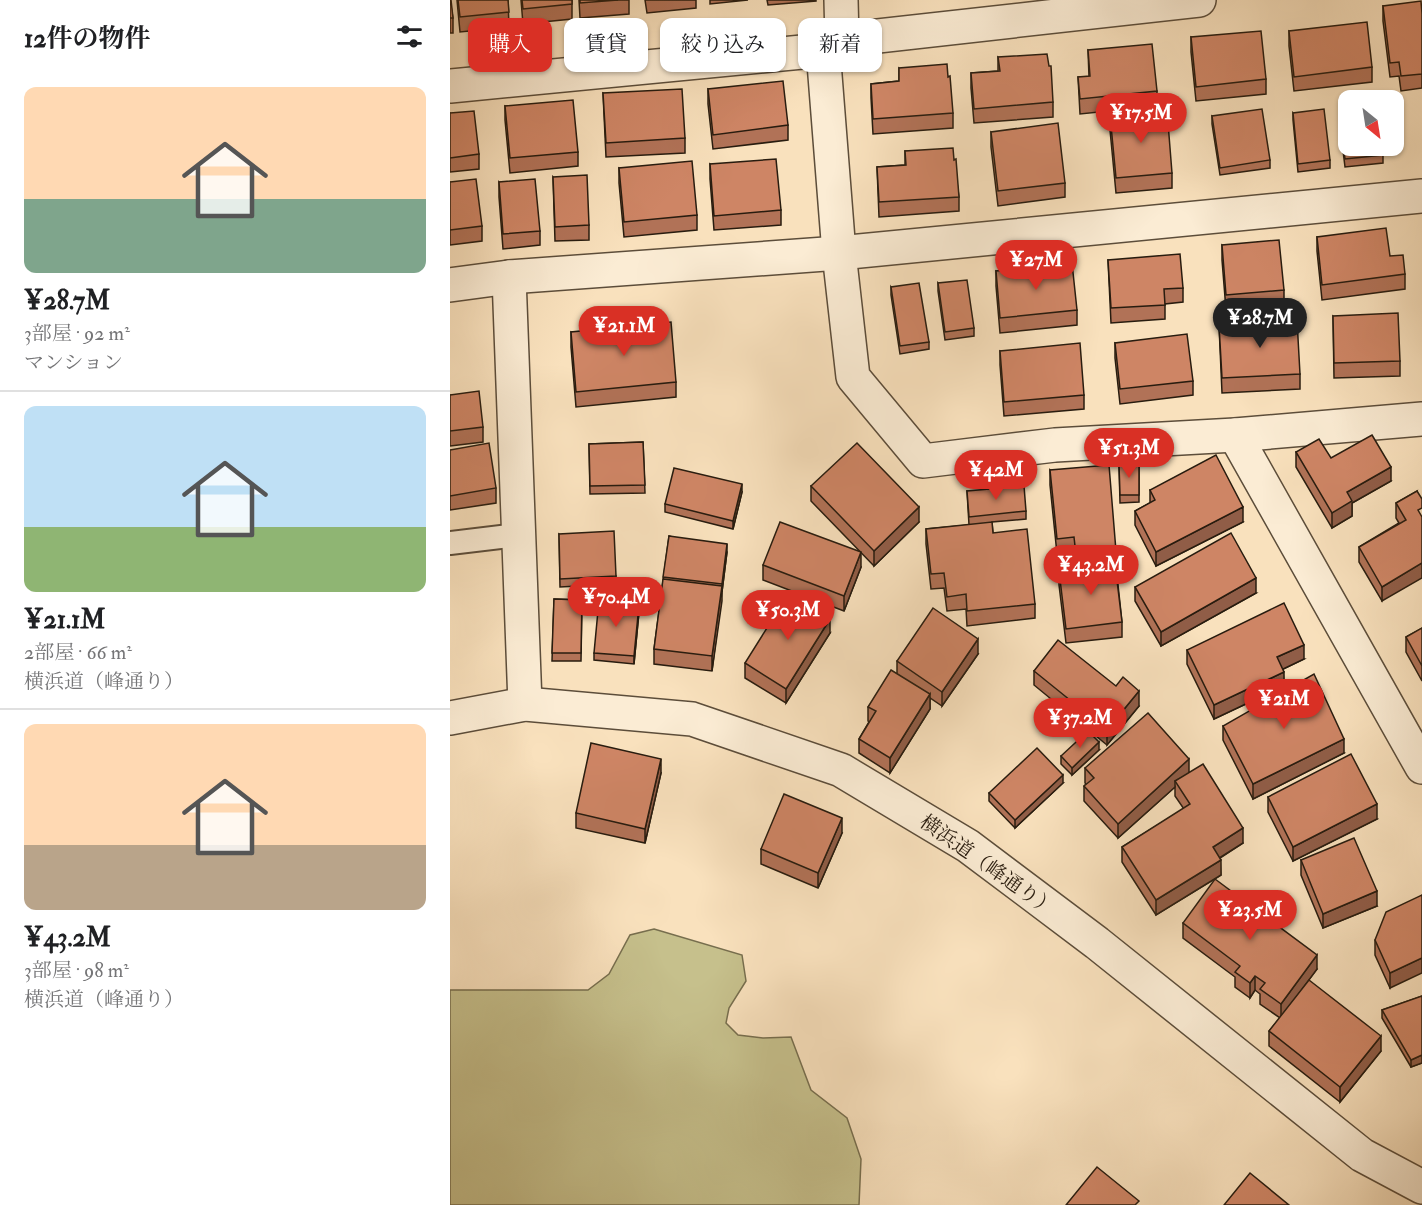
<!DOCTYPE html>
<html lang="ja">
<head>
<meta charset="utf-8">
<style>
	:root { --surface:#fff; --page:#f2f2f2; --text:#202124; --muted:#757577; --line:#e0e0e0; --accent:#d93025 }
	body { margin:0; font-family:"IM FELL Double Pica","Noto Serif JP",serif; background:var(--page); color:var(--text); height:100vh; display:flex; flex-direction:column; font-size:22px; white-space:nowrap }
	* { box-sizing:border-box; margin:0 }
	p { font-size:20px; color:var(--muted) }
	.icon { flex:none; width:33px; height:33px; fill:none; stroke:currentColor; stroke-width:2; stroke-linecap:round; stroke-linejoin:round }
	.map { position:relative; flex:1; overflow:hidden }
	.drawer { display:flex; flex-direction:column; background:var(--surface); width:450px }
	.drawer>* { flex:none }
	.top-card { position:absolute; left:18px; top:18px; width:570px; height:54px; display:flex; gap:12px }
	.needle { width:39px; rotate:150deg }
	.buttons { position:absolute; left:888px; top:90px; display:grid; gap:12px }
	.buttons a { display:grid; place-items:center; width:66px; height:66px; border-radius:12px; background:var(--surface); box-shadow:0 2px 4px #0004; font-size:30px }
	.price { position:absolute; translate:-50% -51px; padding:0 14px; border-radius:21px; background:var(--accent); color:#fff; font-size:20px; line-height:39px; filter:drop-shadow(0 2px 3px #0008) }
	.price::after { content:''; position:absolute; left:50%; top:36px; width:18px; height:14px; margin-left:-9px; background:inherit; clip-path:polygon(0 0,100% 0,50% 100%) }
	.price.active { background:#222; color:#fff }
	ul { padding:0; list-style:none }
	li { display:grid; align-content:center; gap:12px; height:318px; padding:0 24px }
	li+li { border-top:2px solid var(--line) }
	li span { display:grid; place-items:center; height:186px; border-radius:12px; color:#555 }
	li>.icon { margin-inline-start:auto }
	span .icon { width:108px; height:108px; fill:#fffc; stroke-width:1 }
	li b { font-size:26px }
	h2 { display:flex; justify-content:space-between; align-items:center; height:72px; padding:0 24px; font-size:26px }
	.tag { padding:0 21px; border-radius:12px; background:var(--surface); box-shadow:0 2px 4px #0004; font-size:21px; line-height:54px }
	.tag.active { background:var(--accent); color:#fff }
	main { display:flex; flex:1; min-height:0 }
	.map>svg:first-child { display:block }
	.green { fill:#c6c08c; stroke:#776e4e; stroke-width:1.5 }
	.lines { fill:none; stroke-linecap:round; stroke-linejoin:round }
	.lane-casing { stroke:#5c4d3a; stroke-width:26 }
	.street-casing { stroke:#5c4d3a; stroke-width:36 }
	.lane { stroke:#fbecd4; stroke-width:22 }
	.street { stroke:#fbecd4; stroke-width:33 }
	.wall { fill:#b17257; stroke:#281c0f; stroke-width:1.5 }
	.shaded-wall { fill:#905d47; stroke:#281c0f; stroke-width:1.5 }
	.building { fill:#ce8565; stroke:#281c0f; stroke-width:1.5 }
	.labels { text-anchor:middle; stroke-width:6; stroke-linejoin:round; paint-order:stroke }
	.street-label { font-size:20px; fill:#281c0f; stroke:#fbecd4 }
</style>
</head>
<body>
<main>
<section class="drawer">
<h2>12件の物件<svg class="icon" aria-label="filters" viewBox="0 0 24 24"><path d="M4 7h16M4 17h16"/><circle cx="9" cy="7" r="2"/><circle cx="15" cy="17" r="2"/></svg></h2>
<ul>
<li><span style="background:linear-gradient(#ffd9b3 60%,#7fa58c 0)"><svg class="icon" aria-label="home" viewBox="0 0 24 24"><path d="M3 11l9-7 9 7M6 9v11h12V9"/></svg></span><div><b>¥28.7M</b><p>3部屋 · 92 m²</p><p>マンション</p></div></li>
<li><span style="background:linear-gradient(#bfe0f5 65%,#8fb573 0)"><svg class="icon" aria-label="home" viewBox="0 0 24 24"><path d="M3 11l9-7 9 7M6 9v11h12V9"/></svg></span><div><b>¥21.1M</b><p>2部屋 · 66 m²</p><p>横浜道（峰通り）</p></div></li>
<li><span style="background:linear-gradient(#ffd9b3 65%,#b9a48a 0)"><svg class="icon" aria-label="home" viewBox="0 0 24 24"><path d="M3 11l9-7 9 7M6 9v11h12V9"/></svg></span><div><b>¥43.2M</b><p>3部屋 · 98 m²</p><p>横浜道（峰通り）</p></div></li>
</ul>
</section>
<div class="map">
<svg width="972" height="1205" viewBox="0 0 972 1205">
	<rect width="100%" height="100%" fill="#f9e1bd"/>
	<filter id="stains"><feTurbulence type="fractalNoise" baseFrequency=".00333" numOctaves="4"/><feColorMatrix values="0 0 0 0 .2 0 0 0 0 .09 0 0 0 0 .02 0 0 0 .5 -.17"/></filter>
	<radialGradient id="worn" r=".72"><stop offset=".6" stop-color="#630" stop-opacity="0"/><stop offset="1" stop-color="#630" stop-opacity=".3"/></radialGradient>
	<path class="green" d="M204,929L292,955L296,981L279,1008L276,1023L288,1035L313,1038L341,1037L361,1090L397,1118L411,1159L409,1205H0V990H138L159,974L180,935Z"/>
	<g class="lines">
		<defs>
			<path id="lane" d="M0,543L68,535"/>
			<g id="street">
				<path d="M391,0L392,40"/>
				<path d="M373,50L389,253L403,377L473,461L605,445L785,435L972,419"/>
				<path d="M0,86L373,50L392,40L749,0"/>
				<path d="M59,277L75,704"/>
				<path d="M0,285L59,277L389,253L972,196"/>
				<path d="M785,435L972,767"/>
				<path d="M0,718L75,704L242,719L391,770L518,846L647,943L912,1155L972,1187"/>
			</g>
		</defs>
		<use href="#lane" class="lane-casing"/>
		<use href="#street" class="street-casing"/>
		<use href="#lane" class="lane"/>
		<use href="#street" class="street"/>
	</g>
	<g class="wall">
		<path d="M0,0L3,18V33H0Z"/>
		<path d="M7,0H58L59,27L10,32Z"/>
		<path d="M71,0H122V19L73,24Z"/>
		<path d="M129,0H179V14L130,18Z"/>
		<path d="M195,0H246V8L197,13Z"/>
		<path d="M260,0H298L260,4Z"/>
		<path d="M317,0H366V1L318,5Z"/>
		<path d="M933,6L972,14V88L951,91L949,76L940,77L933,21Z"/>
		<path d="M839,31L922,67V82L844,91L839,46Z"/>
		<path d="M741,37L816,79V94L746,101L741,52Z"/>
		<path d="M638,50L707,91V106L630,114L628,77H639Z"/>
		<path d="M548,57L603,102V117L524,123L521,88V73L548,71Z"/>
		<path d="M449,68L503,113V128L423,134L421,98V84L449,81Z"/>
		<path d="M258,89L338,125V140L263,149L258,104Z"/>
		<path d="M153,93L235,138V153L156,157Z"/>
		<path d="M55,106L128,152V166L60,173L55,120Z"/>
		<path d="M889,111L933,155V163L895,167L889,118Z"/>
		<path d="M0,113L29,154V169L0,172Z"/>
		<path d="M843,113L880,160V168L848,172L843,120Z"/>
		<path d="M660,115L722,173V188L666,193L660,130Z"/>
		<path d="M762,116L820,160V168L770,175L762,124Z"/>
		<path d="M541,132L615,183V197L548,206L541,147Z"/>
		<path d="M455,151L504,160L509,197V211L429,217L427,167L455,165Z"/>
		<path d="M260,164L331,210V225L264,230L260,179Z"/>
		<path d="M169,168L247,215V230L174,237L169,183Z"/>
		<path d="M103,177L139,225V240L105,241Z"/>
		<path d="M0,182L32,226V241L0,245Z"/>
		<path d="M49,182L90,231V245L53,249L49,197Z"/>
		<path d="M867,237L940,256L955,274V289L872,300L867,251Z"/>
		<path d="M772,245L834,290V305L776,310L772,260Z"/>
		<path d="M658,260L733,288V302L715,304V319L661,323Z"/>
		<path d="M546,271L627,310V325L550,333L546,286Z"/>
		<path d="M488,283L524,328V336L495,340L488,291Z"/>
		<path d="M441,287L479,342V349L450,354L441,295Z"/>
		<path d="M883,316L950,361V376L884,378Z"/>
		<path d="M769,325L850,374V389L772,393Z"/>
		<path d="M121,332L226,382V397L126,407L121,347Z"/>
		<path d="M665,343L743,381V395L670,404L665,358Z"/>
		<path d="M550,351L634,395V409L554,416L550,365Z"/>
		<path d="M0,395L33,427V442L0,446Z"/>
		<path d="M193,442L195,493L140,494L139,444Z"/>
		<path d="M0,450L46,488V503L0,510Z"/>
		<path d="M846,452L881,458L941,481L902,503V516L882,528L846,467Z"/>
		<path d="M689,463V502L670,503L669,464Z"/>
		<path d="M600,470L666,551V566L672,622V637L616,643L609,585V571L626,569L624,552L607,554L600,485Z"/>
		<path d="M361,486L469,522L424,566L361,501Z"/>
		<path d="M700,490L793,522L706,566L685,525V511L700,503Z"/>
		<path d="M517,491L576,511V519L542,522L543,533L585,604V618L517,626L516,609L497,611L494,588L481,589L476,544V529L519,525Z"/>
		<path d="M967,491L932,601L909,562V547L949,523L946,518V503Z"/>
		<path d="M292,492L283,529L215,512V504Z"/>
		<path d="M109,534L166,576V584L110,587Z"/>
		<path d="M219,536L277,552L262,671L204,664V649Z"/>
		<path d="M313,565L411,567L394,611L313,580Z"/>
		<path d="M685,587L806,593L711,646L685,601Z"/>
		<path d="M104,599L132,600L131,661H102Z"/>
		<path d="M189,612L184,664L144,660V653Z"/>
		<path d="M972,628V681L956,652V637Z"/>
		<path d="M380,633L336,703L295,678V663Z"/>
		<path d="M737,650L854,659L833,669L834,686L764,719L737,664Z"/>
		<path d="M528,654L492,706L480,698V709L440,773L409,753V739L419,722L418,721V707L447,673V661Z"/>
		<path d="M584,671L689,706L657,745L584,685Z"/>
		<path d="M773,726L894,753L803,799L773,740Z"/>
		<path d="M649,750L622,775L611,764V756Z"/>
		<path d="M635,768L739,772L793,843L770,858L771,875L706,915L672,862V847L734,809L725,796V787L668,838L634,801V786L636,784L635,783Z"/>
		<path d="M211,773L195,843L126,828V813Z"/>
		<path d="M613,783L565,828L539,801V793Z"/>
		<path d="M818,797L927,819L843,861L818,812Z"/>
		<path d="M392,833L368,888L311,864V849Z"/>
		<path d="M851,860L927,906L873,928L851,875Z"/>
		<path d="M972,895L940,988L925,955V940Z"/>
		<path d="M733,923L867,969L854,986L931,1051L890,1102L819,1046V1031L830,1018L810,1004V994L805,990L800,998L785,987V977L733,938Z"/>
		<path d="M972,996V1063L961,1067L932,1018V1010Z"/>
	</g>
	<g class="shaded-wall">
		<path d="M941,467V481L902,503V516L882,528V513L897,492Z"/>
		<path d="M292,484V492L283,529V521Z"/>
		<path d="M469,507V522L424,566V551Z"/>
		<path d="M793,507V522L706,566V552Z"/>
		<path d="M277,544V552L272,592V584Z"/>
		<path d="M411,552V567L394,611V596Z"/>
		<path d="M972,563V578L932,601V587Z"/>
		<path d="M806,578V593L711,646V632Z"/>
		<path d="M272,586V601L262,671V656Z"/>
		<path d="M189,605V612L184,664V656Z"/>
		<path d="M380,619V633L336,703V689Z"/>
		<path d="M528,639V654L492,706V692Z"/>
		<path d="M854,645V659L827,672V657Z"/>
		<path d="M834,672V686L764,719V705Z"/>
		<path d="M689,691V706L657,745V730Z"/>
		<path d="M480,694V709L440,773V758Z"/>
		<path d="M894,739V753L803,799V784Z"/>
		<path d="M649,742V750L622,775V768Z"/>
		<path d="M211,759V773L195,843V829Z"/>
		<path d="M739,759V774L725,781V787L668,838V824Z"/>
		<path d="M613,775V783L565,828V820Z"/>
		<path d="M927,804V819L843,861V847Z"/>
		<path d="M392,818V833L368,888V873Z"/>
		<path d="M793,828V843L763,862V847Z"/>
		<path d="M771,860V875L706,915V900Z"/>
		<path d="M927,891V906L873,928V914Z"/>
		<path d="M867,955V969L831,1018V1004Z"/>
		<path d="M972,958V973L940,988V973Z"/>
		<path d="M805,976V990L800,998V983Z"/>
		<path d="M931,1036V1051L890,1102V1087Z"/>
		<path d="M972,1055V1063L961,1067V1060Z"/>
	</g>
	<g class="building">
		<path d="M0,0H1L3,18H0Z"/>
		<path d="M8,0H58L59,12L10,17Z"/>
		<path d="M72,0H122V4L73,9Z"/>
		<path d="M130,0H168L130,3Z"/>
		<path d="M971,1L972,14V74L951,76L949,62L940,63L933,6Z"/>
		<path d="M917,22L922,67L844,77L839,31Z"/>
		<path d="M811,31L816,79L746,87L741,37Z"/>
		<path d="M702,44L707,91L630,99L628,77L640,76L638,50Z"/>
		<path d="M597,54L599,66H601L603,102L524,109L521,73L550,71L548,57Z"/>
		<path d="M497,64L498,77L500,76L503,113L423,119L421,84L449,81V68Z"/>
		<path d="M333,81L338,125L263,135L258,89Z"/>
		<path d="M232,89L235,138L156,143L153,93Z"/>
		<path d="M123,100L128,152L60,158L55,106Z"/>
		<path d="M812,109L820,160L770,168L762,116Z"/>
		<path d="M874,109L880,160L848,164L843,113Z"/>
		<path d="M898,109V146H932L933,155L895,159L889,111Z"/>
		<path d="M717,110L722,173L666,178L660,115Z"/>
		<path d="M24,111L29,154L0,158V113Z"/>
		<path d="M608,123L615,183L548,191L541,132Z"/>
		<path d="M503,148L504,160L506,159L509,197L429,202L427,167L456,165L455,151Z"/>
		<path d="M326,159L331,210L264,216L260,164Z"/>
		<path d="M242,161L247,215L174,222L169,168Z"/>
		<path d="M137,175L139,225L105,227L103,177Z"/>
		<path d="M26,179L32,226L0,230V182Z"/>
		<path d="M85,179L90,231L53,234L49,182Z"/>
		<path d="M936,228L940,256L953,255L955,274L872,285L867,237Z"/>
		<path d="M829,240L834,290L776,295L772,245Z"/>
		<path d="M730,254L733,288L714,289L715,305L661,308L658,260Z"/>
		<path d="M622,263L627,310L550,318L546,271Z"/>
		<path d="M517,280L524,328L495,332L488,283Z"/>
		<path d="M469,283L479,342L450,346L441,287Z"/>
		<path d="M948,313L950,361L884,363L883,316Z"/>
		<path d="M847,320L850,374L772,378L769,325Z"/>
		<path d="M221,322L226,382L126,392L121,332Z"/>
		<path d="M737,334L743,381L670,389L665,343Z"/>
		<path d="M630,343L634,395L554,402L550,351Z"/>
		<path d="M29,391L33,427L0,431V395Z"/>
		<path d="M922,435L941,467L897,492L902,501L882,513L846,452L869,439L881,458Z"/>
		<path d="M193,442L195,485L140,486L139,444Z"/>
		<path d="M39,443L46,488L0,496V450Z"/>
		<path d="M407,443L469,507L424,551L361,486Z"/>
		<path d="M766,455L793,507L706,552L685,511L705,500L700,490Z"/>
		<path d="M689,463V495H670L669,464Z"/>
		<path d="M659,465L666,551L626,555L624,537L607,539L600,470Z"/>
		<path d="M224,468L292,484L283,521L215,504Z"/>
		<path d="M574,486L576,511L519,517L517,491Z"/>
		<path d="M967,491L972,499V508L968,510L972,517V563L932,587L909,547L956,520L946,503Z"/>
		<path d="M330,522L411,552L394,596L313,565Z"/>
		<path d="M542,522L543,533L577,529L585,604L517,611L516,594L497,597L494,573L481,574L476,529Z"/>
		<path d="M164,531L166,576L110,579L109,534Z"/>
		<path d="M781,533L806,578L711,632L685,587Z"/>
		<path d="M219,536L277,544L272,584L213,577Z"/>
		<path d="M665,564L672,622L616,629L609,571Z"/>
		<path d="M213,579L272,586L262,656L204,649Z"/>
		<path d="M339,593L380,619L336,689L295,663Z"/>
		<path d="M104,599L132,600L131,653H102Z"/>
		<path d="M149,600L189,605L184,656L144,653Z"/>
		<path d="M834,603L854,645L827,657L834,672L764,705L737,650Z"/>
		<path d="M483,608L528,639L492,692L447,661Z"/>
		<path d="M972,628V666L956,637Z"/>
		<path d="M608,640L666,686L673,677L689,691L657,730L584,671Z"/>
		<path d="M441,670L480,694L440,758L409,739L426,711L418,707Z"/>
		<path d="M864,674L894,739L803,784L773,726Z"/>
		<path d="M698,713L739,759L668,824L634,786L644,778L635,768Z"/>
		<path d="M638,731L649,742L622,768L611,756Z"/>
		<path d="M141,743L211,759L195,829L126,813Z"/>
		<path d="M587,748L613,775L565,820L539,793Z"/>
		<path d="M901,754L927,804L843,847L818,797Z"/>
		<path d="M753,764L793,828L763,847L771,860L706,900L672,847L740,804L725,781Z"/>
		<path d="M334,794L392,818L368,873L311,849Z"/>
		<path d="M904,838L927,891L873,914L851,860Z"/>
		<path d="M765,879L867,955L831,1004L810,989L815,983L805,976L800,983L785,972L790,966L733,923Z"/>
		<path d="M972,895V958L940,973L925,940L936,912Z"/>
		<path d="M859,980L931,1036L890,1087L819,1031Z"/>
		<path d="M972,996V1055L961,1060L932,1010Z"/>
		<path d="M647,1167L689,1201L685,1205H616Z"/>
		<path d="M800,1173L839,1205H774Z"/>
	</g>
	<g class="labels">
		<g class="street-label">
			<text transform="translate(538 865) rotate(35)" y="7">横浜道（峰通り）</text>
		</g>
	</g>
	<rect width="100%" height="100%" filter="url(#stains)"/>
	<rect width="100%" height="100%" fill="url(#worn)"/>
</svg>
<div class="buttons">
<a><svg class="needle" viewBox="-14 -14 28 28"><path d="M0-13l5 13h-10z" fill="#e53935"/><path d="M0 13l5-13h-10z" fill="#757577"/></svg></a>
</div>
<b class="price" style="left:691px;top:144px">¥17.5M</b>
<b class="price" style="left:586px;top:291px">¥27M</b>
<b class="price active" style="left:810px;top:349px">¥28.7M</b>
<b class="price" style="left:174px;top:357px">¥21.1M</b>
<b class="price" style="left:679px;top:479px">¥51.3M</b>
<b class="price" style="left:546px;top:501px">¥42M</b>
<b class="price" style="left:641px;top:596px">¥43.2M</b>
<b class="price" style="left:166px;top:628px">¥70.4M</b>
<b class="price" style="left:338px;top:641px">¥50.3M</b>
<b class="price" style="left:834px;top:730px">¥21M</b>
<b class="price" style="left:630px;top:749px">¥37.2M</b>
<b class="price" style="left:800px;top:941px">¥23.5M</b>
<div class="top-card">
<a class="tag active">購入</a>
<a class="tag">賃貸</a>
<a class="tag">絞り込み</a>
<a class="tag">新着</a>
</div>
</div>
</main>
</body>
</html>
